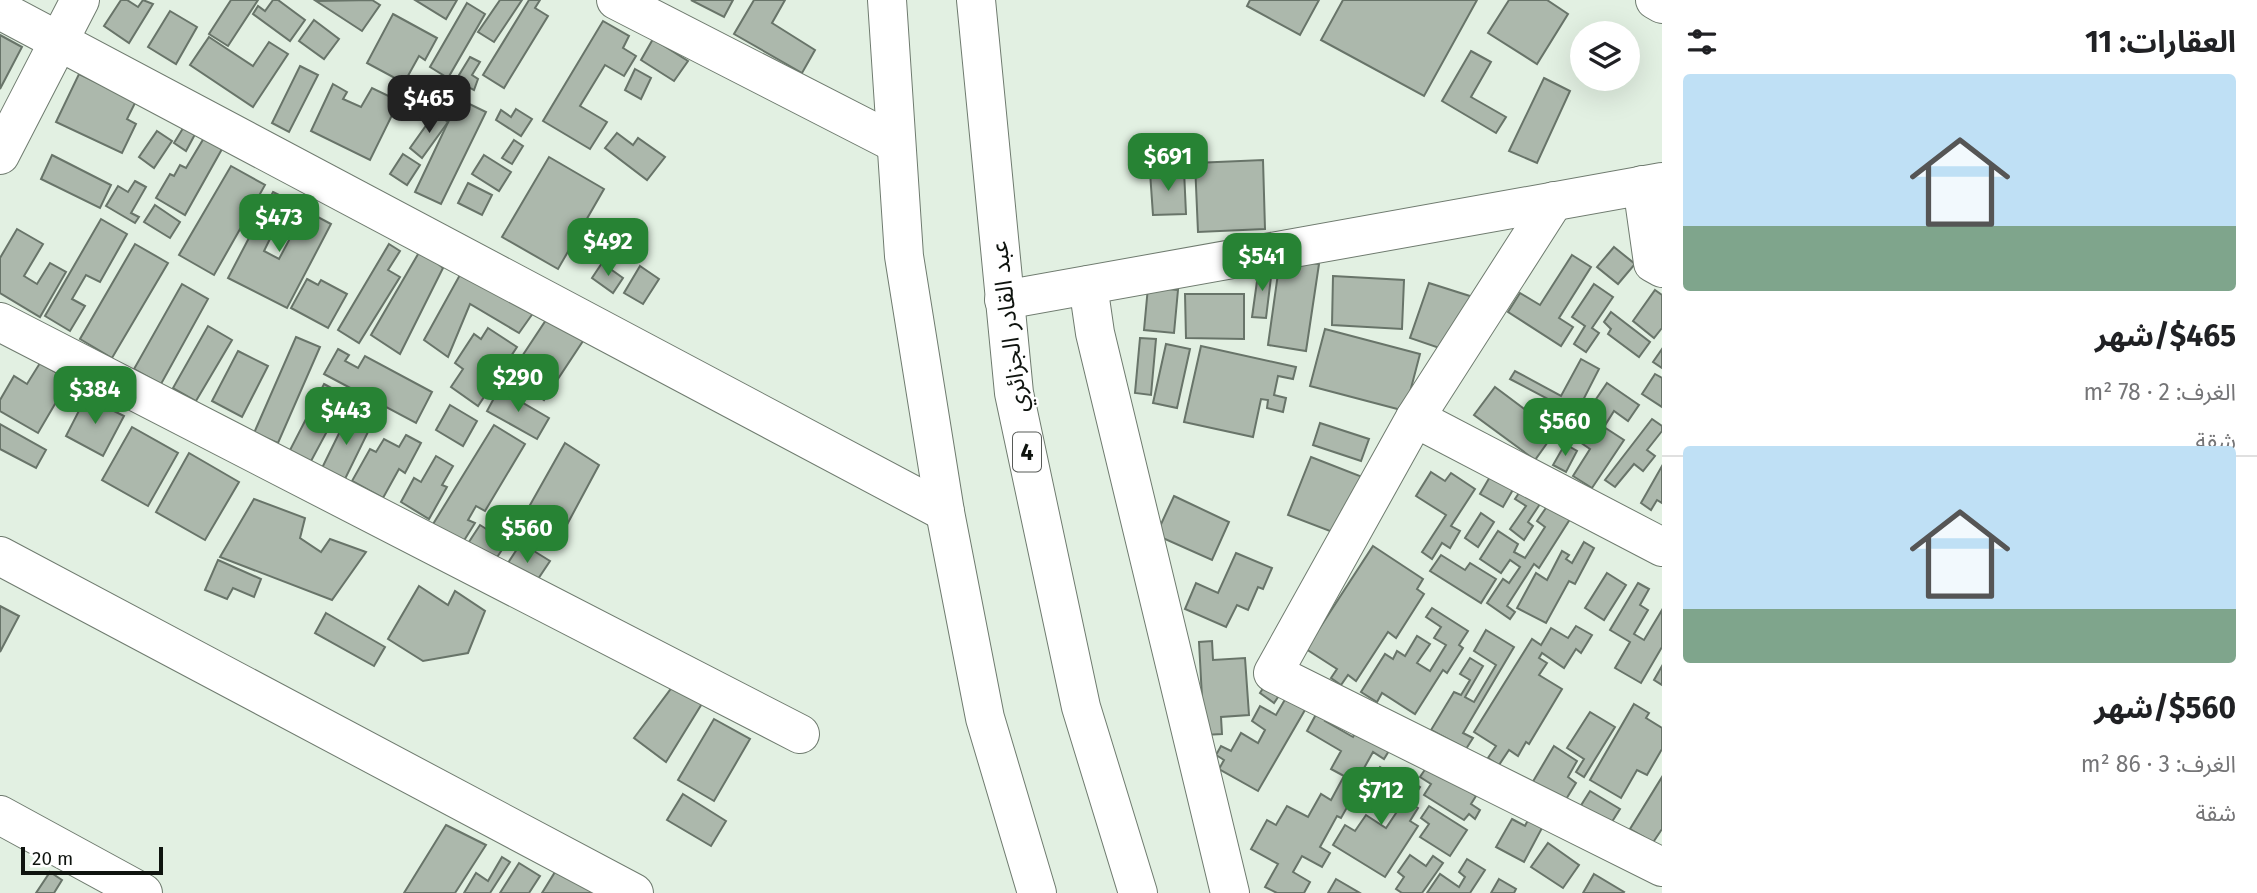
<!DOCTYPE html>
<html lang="ar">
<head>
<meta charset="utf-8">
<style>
	:root { --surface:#fff; --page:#f6f6f6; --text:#202124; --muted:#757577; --line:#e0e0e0; --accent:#278334 }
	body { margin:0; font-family:"Fira Sans","Noto Sans Arabic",sans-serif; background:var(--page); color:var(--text); direction:rtl; height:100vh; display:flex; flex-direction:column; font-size:26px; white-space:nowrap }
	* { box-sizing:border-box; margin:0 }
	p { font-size:23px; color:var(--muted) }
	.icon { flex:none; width:38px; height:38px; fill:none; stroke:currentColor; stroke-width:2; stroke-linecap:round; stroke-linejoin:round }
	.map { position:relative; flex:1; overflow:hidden; direction:ltr }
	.panel { display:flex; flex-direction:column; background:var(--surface); width:595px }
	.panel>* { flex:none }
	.fabs { position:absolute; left:1570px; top:21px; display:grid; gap:14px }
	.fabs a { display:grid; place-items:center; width:70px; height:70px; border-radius:50%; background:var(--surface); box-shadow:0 7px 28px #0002; font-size:35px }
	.scale { position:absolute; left:21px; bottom:18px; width:142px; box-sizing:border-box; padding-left:7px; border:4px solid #0f140f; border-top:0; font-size:19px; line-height:24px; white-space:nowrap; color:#0f140f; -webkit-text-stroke:5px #fff; paint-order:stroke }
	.price { position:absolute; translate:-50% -60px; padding:0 16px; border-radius:14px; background:var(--accent); color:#fff; font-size:23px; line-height:46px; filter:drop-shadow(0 2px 4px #0008) }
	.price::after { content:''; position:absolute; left:50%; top:42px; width:21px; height:16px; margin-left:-10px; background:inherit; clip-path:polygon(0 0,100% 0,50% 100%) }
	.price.active { background:#222; color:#fff }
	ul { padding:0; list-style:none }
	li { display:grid; align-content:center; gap:14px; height:371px; padding:0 21px }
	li+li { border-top:2px solid var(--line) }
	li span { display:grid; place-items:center; height:217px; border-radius:7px; color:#555 }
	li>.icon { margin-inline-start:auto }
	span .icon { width:126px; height:126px; fill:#fffc; stroke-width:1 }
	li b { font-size:30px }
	h2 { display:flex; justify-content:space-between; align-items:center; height:84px; padding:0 21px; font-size:30px }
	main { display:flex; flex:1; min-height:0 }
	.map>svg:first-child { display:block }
	.building { fill:#acb8ac; stroke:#687469; stroke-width:2 }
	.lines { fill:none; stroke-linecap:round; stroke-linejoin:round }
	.minor-casing { stroke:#6f7b6f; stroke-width:40 }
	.tertiary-casing { stroke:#6f7b6f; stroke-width:40 }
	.trunk-casing { stroke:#6f7b6f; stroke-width:40 }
	.minor { stroke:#fff; stroke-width:38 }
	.tertiary { stroke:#fff; stroke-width:38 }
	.trunk { stroke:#fff; stroke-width:38 }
	.labels { text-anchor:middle; stroke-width:5; stroke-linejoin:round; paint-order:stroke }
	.shield { fill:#fff; stroke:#575a57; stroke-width:2 }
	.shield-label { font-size:23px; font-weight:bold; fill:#0f140f }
	.street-label { font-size:24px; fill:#0f140f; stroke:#fff }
</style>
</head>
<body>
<main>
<section class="panel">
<h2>العقارات: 11<svg class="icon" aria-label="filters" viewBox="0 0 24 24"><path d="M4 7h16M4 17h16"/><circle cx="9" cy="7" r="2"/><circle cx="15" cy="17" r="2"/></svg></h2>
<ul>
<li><span style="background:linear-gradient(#bfe0f5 70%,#7fa58c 0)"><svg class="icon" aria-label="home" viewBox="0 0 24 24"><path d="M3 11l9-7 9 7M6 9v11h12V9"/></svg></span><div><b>$465/شهر</b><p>الغرف: 2 · 78 m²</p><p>شقة</p></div></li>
<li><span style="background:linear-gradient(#bfe0f5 75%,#7fa58c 0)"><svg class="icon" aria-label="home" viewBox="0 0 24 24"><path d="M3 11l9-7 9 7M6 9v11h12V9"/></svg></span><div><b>$560/شهر</b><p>الغرف: 3 · 86 m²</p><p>شقة</p></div></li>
</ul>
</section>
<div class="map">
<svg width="1662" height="893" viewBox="0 0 1662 893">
	<rect width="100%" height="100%" fill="#e2f0e2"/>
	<g class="building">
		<path d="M121,0H127L138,7L143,0L153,4L129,43L104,26Z"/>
		<path d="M231,0H258L228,46L209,34Z"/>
		<path d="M273,0H278L305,20L290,41L253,14L258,6L265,11Z"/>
		<path d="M372,0L380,5L362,31L316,1Z"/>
		<path d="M415,0H457L446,19Z"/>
		<path d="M500,0H522L494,42L478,32Z"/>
		<path d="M529,0H540L535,8L548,16L504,88L483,75Z"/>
		<path d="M691,0H733L724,17Z"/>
		<path d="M754,0H785L772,23L815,50L802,73L734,34Z"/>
		<path d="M1250,0H1319L1300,35L1247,6Z"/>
		<path d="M1343,0H1477L1424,96L1321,40Z"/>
		<path d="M1509,0H1547L1568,14L1537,64L1488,33Z"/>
		<path d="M467,3L485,14L448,78L430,67Z"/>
		<path d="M170,11L197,27L176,64L148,47Z"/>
		<path d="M393,14L437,38L425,60L419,56L404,83L367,63Z"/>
		<path d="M314,20L339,39L324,59L299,41Z"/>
		<path d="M603,21L629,36L623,48L636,56L624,76L605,65L580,106L607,122L590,149L543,121Z"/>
		<path d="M0,35L22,47L0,89Z"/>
		<path d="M209,37L253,66L269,42L288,54L253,107L190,65Z"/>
		<path d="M653,39L688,61L674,81L641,60Z"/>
		<path d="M1471,51L1491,62L1471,97L1506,117L1496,133L1442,101Z"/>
		<path d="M470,57L480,62L472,75L478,79L474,90L456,80Z"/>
		<path d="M300,66L318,75L289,132L272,123Z"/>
		<path d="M635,69L651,78L641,99L625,90Z"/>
		<path d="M79,74L136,101L127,119L136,124L122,153L56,122Z"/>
		<path d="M1544,78L1570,91L1537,163L1509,151Z"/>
		<path d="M333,84L347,92L343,99L361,107L372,88L399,101L370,160L311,131Z"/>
		<path d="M459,99L486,112L441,204L415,192Z"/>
		<path d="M516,109L532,119L521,136L496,120L501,110L511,117Z"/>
		<path d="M435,113L448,122L422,158L410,148Z"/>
		<path d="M185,125H200L186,151L174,143Z"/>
		<path d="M157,131L172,141L154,168L139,157Z"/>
		<path d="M617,133L633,145L638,138L665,157L647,180L605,148Z"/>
		<path d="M204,138L222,149L185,215L156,198L170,174L174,176L180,165L186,168Z"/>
		<path d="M514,140L523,146L512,164L502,158Z"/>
		<path d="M403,154L420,165L407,185L390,174Z"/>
		<path d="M52,155L111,185L100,208L41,179Z"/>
		<path d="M484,155L511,172L499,191L472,174Z"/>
		<path d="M549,157L604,189L558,269L502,237Z"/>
		<path d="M1263,160L1265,229L1198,232L1195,163Z"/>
		<path d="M231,166L265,185L214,275L179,255Z"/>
		<path d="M1184,170L1186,214L1153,215L1150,172Z"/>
		<path d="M135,181L146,187L131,213L139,217L135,223L106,206L118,186L128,192Z"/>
		<path d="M468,183L492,195L482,215L458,203Z"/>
		<path d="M273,192L289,200L264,251L279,259L305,210L331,224L287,308L228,278Z"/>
		<path d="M155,205L180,222L170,238L144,222Z"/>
		<path d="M101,219L127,234L100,282L86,275L72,299L85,306L70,331L45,316Z"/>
		<path d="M17,229L43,244L24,276L37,284L50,263L66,272L40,317L0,293V258Z"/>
		<path d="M135,244L168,263L112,358L80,339Z"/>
		<path d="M389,244L400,251L388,270L400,277L359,343L338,330Z"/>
		<path d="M1614,247L1635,264L1618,284L1597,267Z"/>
		<path d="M421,249L443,268L400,354L371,335Z"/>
		<path d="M1572,255L1591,267L1559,318L1573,327L1561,346L1508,312L1520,293L1540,305Z"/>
		<path d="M1280,259L1319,264L1306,351L1268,345Z"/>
		<path d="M602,263L623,278L613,293L592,278Z"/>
		<path d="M640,266L659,279L643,304L624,293Z"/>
		<path d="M1259,267L1272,269L1266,318L1252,317Z"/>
		<path d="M461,273L536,309L519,333L470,304L448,357L424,340Z"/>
		<path d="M1333,276L1404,280L1402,329L1332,325Z"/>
		<path d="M307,279L318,285L321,280L347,294L328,328L291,308Z"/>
		<path d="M1429,283L1473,297L1454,353L1410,338Z"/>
		<path d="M182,284L208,299L161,384L134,369Z"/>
		<path d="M1594,284L1613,297L1592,328L1599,333L1586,352L1574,344L1585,326L1572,317Z"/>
		<path d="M1148,287L1178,290L1174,333L1144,330Z"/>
		<path d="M1655,290L1662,295V328L1654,338L1633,321Z"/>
		<path d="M1185,294H1244V339L1186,338Z"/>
		<path d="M1611,312L1650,342L1639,357L1608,334L1611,329L1604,322Z"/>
		<path d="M548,317L583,341L544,400L509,376Z"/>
		<path d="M208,326L232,340L196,401L173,388Z"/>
		<path d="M488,328L517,347L478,406L451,387L463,369L455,363L474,334L481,339Z"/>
		<path d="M1325,329L1420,354L1405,411L1310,386Z"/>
		<path d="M296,337L320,347L278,443L254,433Z"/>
		<path d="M1140,338L1156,339L1151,395L1135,393Z"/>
		<path d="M1166,344L1190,349L1177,408L1153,403Z"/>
		<path d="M1201,346L1296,367L1293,379L1278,376L1274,395L1286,398L1283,412L1267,408L1268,400L1261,399L1253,437L1184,422Z"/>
		<path d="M338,349L349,355L345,361L358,368L365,356L432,392L416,423L324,374Z"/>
		<path d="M1662,349V368L1653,362Z"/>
		<path d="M238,351L268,366L242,417L212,401Z"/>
		<path d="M1581,359L1599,369L1576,414L1510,379L1515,371L1561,396Z"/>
		<path d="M40,363L69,380L38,433L0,411V400L14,376L27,384Z"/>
		<path d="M1655,374L1662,378V407L1642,394Z"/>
		<path d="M1607,383L1639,405L1628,421L1614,411L1604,427L1624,440L1592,488L1573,476L1590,449L1571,436Z"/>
		<path d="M324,384L346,396L310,463L289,452Z"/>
		<path d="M1495,387L1555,432L1535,460L1474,415Z"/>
		<path d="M499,389L549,418L537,439L487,411Z"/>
		<path d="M86,397L124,416L103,456L66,436Z"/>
		<path d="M450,405L477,421L463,446L436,430Z"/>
		<path d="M350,411L359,416L355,425L368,432L345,479L322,468Z"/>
		<path d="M1652,419L1662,426V431L1647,450L1655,456L1643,471L1634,464L1615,487L1605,480Z"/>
		<path d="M1320,423L1369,439L1361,461L1313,445Z"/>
		<path d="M0,424L46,450L36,468L0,449Z"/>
		<path d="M494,425L525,444L485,511L476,506L468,520L475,523L460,547L430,529Z"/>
		<path d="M132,427L178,453L148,506L102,480Z"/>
		<path d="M406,435L421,443L405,473L399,469L383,498L352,481L370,449L376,452L384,439L399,447Z"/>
		<path d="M565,443L599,465L555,547L521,521Z"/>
		<path d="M1565,444L1577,451L1566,472L1553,465Z"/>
		<path d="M189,453L239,482L205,540L156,512Z"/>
		<path d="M436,456L453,466L442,485L447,487L429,519L401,502L414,478L421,482Z"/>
		<path d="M1311,457L1365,478L1343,536L1288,515Z"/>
		<path d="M1662,466V503L1657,500L1651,510L1641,503Z"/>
		<path d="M1495,468L1518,481L1503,507L1480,494Z"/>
		<path d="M1431,472L1445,481L1451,473L1475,489L1451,526L1460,531L1450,548L1442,543L1432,559L1422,552L1446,515L1416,496Z"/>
		<path d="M1523,487L1542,501L1528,522L1533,526L1524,540L1510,529L1526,506L1515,499Z"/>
		<path d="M1174,496L1229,522L1212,560L1156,535Z"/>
		<path d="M254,499L305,518L300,538L321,552L330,539L366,552L332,600L220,557Z"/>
		<path d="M1550,502L1572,516L1539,568L1534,564L1507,606L1515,612L1510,619L1487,603L1503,579L1509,583L1520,567L1510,560L1501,573L1480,559L1498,531L1518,544L1514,552L1525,558L1545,527L1537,521Z"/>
		<path d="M1481,513L1494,522L1478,547L1465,538Z"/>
		<path d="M480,525L507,542L492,565L465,548Z"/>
		<path d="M1584,542L1594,548L1575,584L1569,581L1546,623L1517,608L1536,573L1547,580L1562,551L1569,555L1566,559L1572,563Z"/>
		<path d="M521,543L550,561L532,588L504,569Z"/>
		<path d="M1373,546L1423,579L1417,589L1424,594L1396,638L1388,632L1356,681L1348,675L1341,685L1331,678L1337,669L1306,649Z"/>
		<path d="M1236,553L1272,568L1263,589L1258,587L1248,610L1237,605L1226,627L1185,609L1196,583L1218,593Z"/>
		<path d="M1441,555L1465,570L1470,563L1496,579L1481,603L1430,571Z"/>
		<path d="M218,560L261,579L254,597L233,588L227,599L205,590Z"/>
		<path d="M1607,573L1626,585L1604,620L1585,608Z"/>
		<path d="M1638,583L1649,589L1640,605L1648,610L1634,634L1644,640L1662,610V647L1641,683L1615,668L1630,642L1610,630Z"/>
		<path d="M419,586L448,605L455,591L485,611L468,653L423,661L388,639Z"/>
		<path d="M0,606L19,616L0,652Z"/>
		<path d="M1432,608L1468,631L1459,645L1463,648L1447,673L1443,670L1415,714L1382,693L1377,702L1361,692L1385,654L1393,659L1397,651L1405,656L1417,636L1430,644L1417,663L1430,671L1446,645L1434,638L1441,627L1426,617Z"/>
		<path d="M326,613L385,647L374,666L315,633Z"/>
		<path d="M1576,626L1592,635L1581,653L1576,649L1564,668L1542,653L1539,658L1547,663L1539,675L1562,689L1529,744L1526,742L1518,756L1509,750L1499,765L1488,758L1496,746L1474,732L1532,639L1541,645L1551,628L1568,638Z"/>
		<path d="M1486,630L1514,647L1463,733L1473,738L1466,749L1431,730L1454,692L1461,695L1470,680L1460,674L1470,658L1483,666L1465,697L1474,702L1496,665L1474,651Z"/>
		<path d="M1212,641L1213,660L1245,658L1249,715L1221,717L1222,734L1204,735L1199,642Z"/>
		<path d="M1662,666V685L1654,680Z"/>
		<path d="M676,682L703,702L666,762L634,738Z"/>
		<path d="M1267,682L1286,685L1274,703L1260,693Z"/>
		<path d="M1290,691L1309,703L1258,791L1219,769L1224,760L1216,755L1221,746L1231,751L1241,733L1258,743L1265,730L1252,721L1260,706L1276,715Z"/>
		<path d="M1634,704L1649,713L1646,718L1662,728V749L1647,775L1637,770L1621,798L1590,780Z"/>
		<path d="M1319,709L1329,715L1325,721L1353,737L1357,730L1390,749L1384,759L1373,752L1354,786L1358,788L1341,818L1337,816L1320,847L1330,853L1322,867L1302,856L1293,872L1310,882L1304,893H1277L1265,887L1278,864L1251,849L1267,820L1276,825L1287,806L1308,817L1321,794L1331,800L1344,776L1331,769L1341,751L1307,731Z"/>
		<path d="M1590,712L1615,727L1584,777L1576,772L1584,759L1567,748Z"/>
		<path d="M714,719L750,739L714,801L678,780Z"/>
		<path d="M1554,746L1577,761L1568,777L1576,783L1557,814L1525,795Z"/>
		<path d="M1428,765L1476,796L1471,804L1480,810L1475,819L1469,814L1464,820L1424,795L1431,784L1420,777Z"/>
		<path d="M1380,767L1398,777L1392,787L1397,791L1393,798L1402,803L1415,784L1420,787L1410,803L1418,808L1410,821L1418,826L1385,877L1333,845L1345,825L1355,831L1366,815L1386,828L1396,813L1363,792Z"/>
		<path d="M1662,777V829L1644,856V837L1630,829Z"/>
		<path d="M1590,791L1620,809L1610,825L1580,807Z"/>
		<path d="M683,794L726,821L711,846L667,820Z"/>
		<path d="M1429,806L1467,830L1450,856L1420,837L1429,824L1421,818Z"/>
		<path d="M1512,819L1525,826L1528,820L1542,828L1524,862L1496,847Z"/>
		<path d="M446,825L486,845L455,893H404Z"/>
		<path d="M1548,843L1579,865L1563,888L1531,867Z"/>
		<path d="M1410,855L1426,866L1433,856L1443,863L1422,893H1402L1396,889L1404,877L1398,872Z"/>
		<path d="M502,857L510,862L490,893H464L476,873L488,881Z"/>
		<path d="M1467,859L1485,870L1470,893H1427L1440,874L1459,887L1465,877L1459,872Z"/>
		<path d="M519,863L540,876L529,893H500Z"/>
		<path d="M560,864L605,893H542Z"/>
		<path d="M50,872L62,880L54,893H36Z"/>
		<path d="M1594,874L1624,892L1623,893H1583Z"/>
		<path d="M1336,879L1360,893H1328Z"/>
		<path d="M1499,879L1516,889L1514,893H1491Z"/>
	</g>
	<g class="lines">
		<defs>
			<g id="minor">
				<path d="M616,0L895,143"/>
				<path d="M1655,0L1662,4"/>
				<path d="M0,10L945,512"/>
				<path d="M0,155L80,0"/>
				<path d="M1642,185L1653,263L1662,268"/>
				<path d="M1554,201L1415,418L1273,673L1662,867"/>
				<path d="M1088,285L1095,333L1230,893"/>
				<path d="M0,322L800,734"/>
				<path d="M1415,418L1662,547"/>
				<path d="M0,556L634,893"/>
				<path d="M0,815L143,893"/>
			</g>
			<path id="tertiary" d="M1004,300L1662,182"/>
			<g id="trunk">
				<path d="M887,0L904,256L945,512L985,718L1037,893"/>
				<path d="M976,0L1014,393L1081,707L1138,893"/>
			</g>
		</defs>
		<use href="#minor" class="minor-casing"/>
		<use href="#tertiary" class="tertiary-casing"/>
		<use href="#trunk" class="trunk-casing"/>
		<use href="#minor" class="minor"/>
		<use href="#tertiary" class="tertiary"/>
		<use href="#trunk" class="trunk"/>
	</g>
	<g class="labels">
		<rect class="shield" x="1013" y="432.5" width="28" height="39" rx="5"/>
		<g class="shield-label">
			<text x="1027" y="460">4</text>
		</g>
		<g class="street-label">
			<text transform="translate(1009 327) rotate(-97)" y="8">عبد القادر الجزائري</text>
		</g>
	</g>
</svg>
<div class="fabs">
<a><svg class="icon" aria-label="layers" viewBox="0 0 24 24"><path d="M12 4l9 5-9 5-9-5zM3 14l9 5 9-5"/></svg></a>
</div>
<div class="scale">20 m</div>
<b class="price active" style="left:429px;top:135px">$465</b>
<b class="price" style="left:1168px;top:193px">$691</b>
<b class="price" style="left:279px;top:254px">$473</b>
<b class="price" style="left:608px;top:278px">$492</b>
<b class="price" style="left:1262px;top:293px">$541</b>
<b class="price" style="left:518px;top:414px">$290</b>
<b class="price" style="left:95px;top:426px">$384</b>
<b class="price" style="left:346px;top:447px">$443</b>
<b class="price" style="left:1565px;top:458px">$560</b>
<b class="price" style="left:527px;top:565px">$560</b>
<b class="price" style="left:1381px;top:827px">$712</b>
</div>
</main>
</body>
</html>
